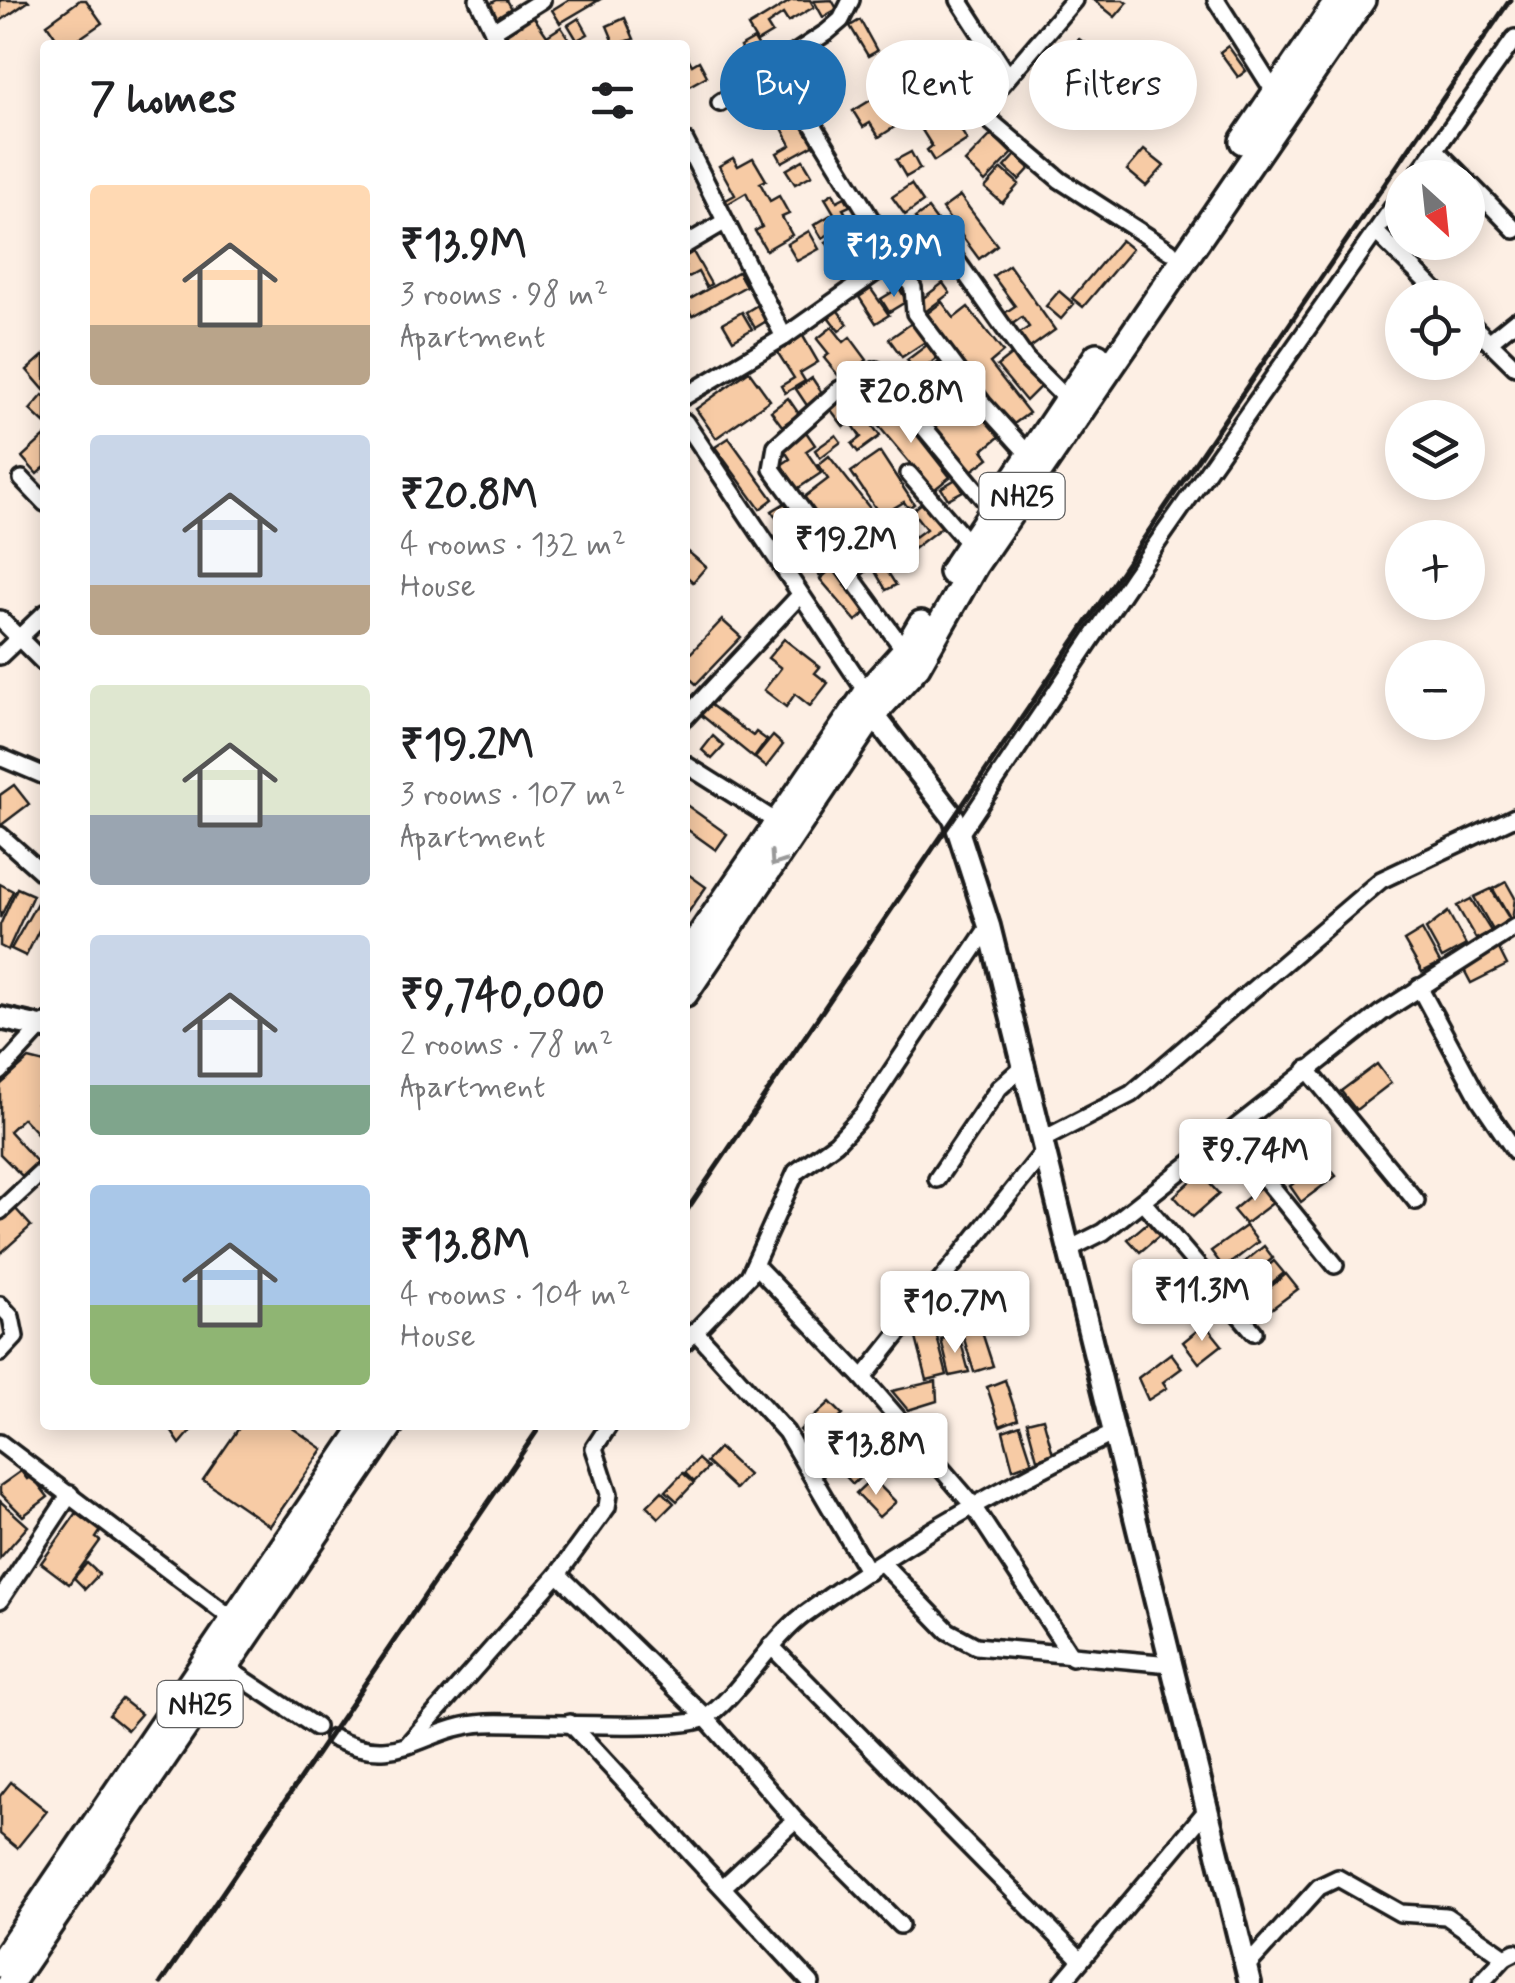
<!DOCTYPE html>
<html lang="en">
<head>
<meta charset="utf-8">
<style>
	:root { --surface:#fff; --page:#f6f6f6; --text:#202124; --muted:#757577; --accent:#1f6fb2 }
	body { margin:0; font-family:Mynerve,sans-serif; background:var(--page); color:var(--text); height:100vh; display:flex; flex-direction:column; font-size:38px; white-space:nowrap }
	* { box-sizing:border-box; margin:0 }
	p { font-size:32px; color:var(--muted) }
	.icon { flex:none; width:55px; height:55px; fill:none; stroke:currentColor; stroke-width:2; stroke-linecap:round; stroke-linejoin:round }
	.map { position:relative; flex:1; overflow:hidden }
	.side { position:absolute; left:40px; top:40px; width:650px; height:1390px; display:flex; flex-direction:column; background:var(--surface); border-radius:10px; box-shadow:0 5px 25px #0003 }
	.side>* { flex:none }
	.banner { position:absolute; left:720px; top:40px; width:645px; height:90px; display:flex; gap:20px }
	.needle { width:65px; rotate:153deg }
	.buttons { position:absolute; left:1385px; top:160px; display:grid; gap:20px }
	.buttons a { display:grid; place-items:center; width:100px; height:100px; border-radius:50%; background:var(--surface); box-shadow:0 5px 25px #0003; font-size:50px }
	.price { position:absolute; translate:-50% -85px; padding:0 22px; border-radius:10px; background:#fff; color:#222; font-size:32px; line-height:65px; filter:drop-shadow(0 2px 5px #0008) }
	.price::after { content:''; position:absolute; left:50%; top:60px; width:30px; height:22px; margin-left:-15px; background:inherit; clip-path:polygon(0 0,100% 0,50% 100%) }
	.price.current { background:var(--accent); color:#fff }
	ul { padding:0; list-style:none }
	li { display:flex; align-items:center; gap:30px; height:250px; padding:0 50px }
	li span { display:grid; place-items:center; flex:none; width:280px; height:200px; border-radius:10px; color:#555 }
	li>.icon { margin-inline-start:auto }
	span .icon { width:120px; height:120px; fill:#fffc; stroke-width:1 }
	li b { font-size:42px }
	h2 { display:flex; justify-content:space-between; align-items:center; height:120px; padding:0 50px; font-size:42px }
	.tag { padding:0 35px; border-radius:45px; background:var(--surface); box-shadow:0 5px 25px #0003; font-size:35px; line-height:90px }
	.tag.current { background:var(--accent); color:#fff }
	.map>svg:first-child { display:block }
	.building { fill:#f7cba5; stroke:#1c1c1c; stroke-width:2.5 }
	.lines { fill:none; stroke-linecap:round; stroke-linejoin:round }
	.minor-casing { stroke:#1c1c1c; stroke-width:22 }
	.tertiary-casing { stroke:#1c1c1c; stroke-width:28 }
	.primary-casing { stroke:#1c1c1c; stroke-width:32 }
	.minor { stroke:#fff; stroke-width:15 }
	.tertiary { stroke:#fff; stroke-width:20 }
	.primary { stroke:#fff; stroke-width:25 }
	.rail { stroke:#1c1c1c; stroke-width:5 }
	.oneway { stroke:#999 }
	.labels { text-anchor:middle; stroke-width:10; stroke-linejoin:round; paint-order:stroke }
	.shield { fill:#fff; stroke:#606060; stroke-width:2.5 }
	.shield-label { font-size:28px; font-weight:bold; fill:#1c1c1c }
</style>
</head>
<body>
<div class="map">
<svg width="1515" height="1983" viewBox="0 0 1515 1983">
	<rect width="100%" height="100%" fill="#fdefe4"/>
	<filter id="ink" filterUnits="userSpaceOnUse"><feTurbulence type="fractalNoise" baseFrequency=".01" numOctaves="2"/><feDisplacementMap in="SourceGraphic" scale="20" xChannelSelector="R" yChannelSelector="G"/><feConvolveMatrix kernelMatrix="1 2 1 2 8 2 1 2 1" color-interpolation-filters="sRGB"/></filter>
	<g filter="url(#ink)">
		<g class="building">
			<path d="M0,0H28L29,1L0,21Z"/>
			<path d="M80,0H86L102,23L70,45H61L47,24Z"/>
			<path d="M497,0H506L511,9L496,18L488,5Z"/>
			<path d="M568,0H599L560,23L552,10Z"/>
			<path d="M792,0H810L814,7L788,22L783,14L767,25L772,33L757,42L748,27Z"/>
			<path d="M832,0L837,9L823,17L814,1Z"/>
			<path d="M1094,0H1123L1127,3L1115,17Z"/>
			<path d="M529,10L547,36L561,27L572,44L532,45L527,37L513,45L502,28Z"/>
			<path d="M579,18L588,34L577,40L568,25Z"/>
			<path d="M625,18L634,39L615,45L607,26Z"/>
			<path d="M860,20L877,51L868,56L850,26Z"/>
			<path d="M754,39L765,57L750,66L740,47Z"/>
			<path d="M1079,39L1094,50L1085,63L1070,51Z"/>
			<path d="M1228,46L1246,71L1238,77L1220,52Z"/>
			<path d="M685,52L692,65L699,61L707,76L689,86Z"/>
			<path d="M811,56L823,76L810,84L798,64Z"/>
			<path d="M896,68L924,113L943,101L967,140L934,161L927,150L932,146L887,74Z"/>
			<path d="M779,84L793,109L765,125L746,91L754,86L759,96Z"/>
			<path d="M1148,86L1166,101L1156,112L1138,97Z"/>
			<path d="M886,91L907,119L879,137L870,123L863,127L853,111Z"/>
			<path d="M801,118L815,144L782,162L777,153L791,145L782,128Z"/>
			<path d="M992,134L1012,154L985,182L965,162Z"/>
			<path d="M1144,150L1164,166L1146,186L1127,170Z"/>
			<path d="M911,152L920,169L906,177L896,160Z"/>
			<path d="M1016,155L1030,168L1019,180L1005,167Z"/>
			<path d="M733,158L738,166L753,158L766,180L760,183L770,201L779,196L789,214L782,217L792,235L766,250L755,231L762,227L746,193L724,206L722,202L735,195L719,166Z"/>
			<path d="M803,160L812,175L795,184L786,170Z"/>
			<path d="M1002,169L1019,184L1002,203L985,188Z"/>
			<path d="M911,184L923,202L905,215L892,197Z"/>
			<path d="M833,193L837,201L845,197L850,206L843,209L851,222L822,238L814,225L834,213L825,198Z"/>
			<path d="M960,196L997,245L979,259L942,209Z"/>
			<path d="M928,209L937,221L923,230L915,218Z"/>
			<path d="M859,221L867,234L835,256L826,242Z"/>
			<path d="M809,231L819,249L797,261L787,244Z"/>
			<path d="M871,235L878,244L862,255L856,246Z"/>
			<path d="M1121,240L1132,249L1083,307L1072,298Z"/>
			<path d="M693,252L711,284L706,287L698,272L685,279V257Z"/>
			<path d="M1009,265L1055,330L1027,350L1017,335L1029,327L1022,317L1011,325L1003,314L1015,306L993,276Z"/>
			<path d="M738,272L746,286L692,316L685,302Z"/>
			<path d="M943,283L950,293L925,312L918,302Z"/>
			<path d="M899,288L907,301L889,312L881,299Z"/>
			<path d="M871,289L889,315L876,323L859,297Z"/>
			<path d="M1059,291L1074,304L1061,319L1046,306Z"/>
			<path d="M942,302L954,318L968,307L1003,352L990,363L1029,413L1011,426L925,315Z"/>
			<path d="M759,304L768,320L755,328L746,312Z"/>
			<path d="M835,307L848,324L839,331L826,314Z"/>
			<path d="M742,312L752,329L733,340L723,323Z"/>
			<path d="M912,323L925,342L902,357L889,339Z"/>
			<path d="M832,327L844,342L850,337L867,360L842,380L824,358L829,354L817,339Z"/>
			<path d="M800,331L818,362L800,373L805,381L785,393L781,386L794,378L774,347Z"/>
			<path d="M927,345L937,359L917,373L907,360Z"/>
			<path d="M1016,351L1043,384L1026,401L997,366Z"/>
			<path d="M45,354V391L27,370Z"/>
			<path d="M939,362L957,386L944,396L947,400L962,388L999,437L983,450L989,458L966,475L898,396L906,391L893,374L906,364L917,379Z"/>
			<path d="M749,371L770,400L716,438L696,409Z"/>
			<path d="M812,378L826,399L810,410L796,389Z"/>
			<path d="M872,389L883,403L870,413L859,399Z"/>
			<path d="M848,392L880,436L858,452L852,444L861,437L851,422L844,427L828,406Z"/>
			<path d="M43,395L45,397V424L30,410Z"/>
			<path d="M788,398L799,414L782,426L771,411Z"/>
			<path d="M890,401L950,477L936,488L942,501L871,417Z"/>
			<path d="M804,429L815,445L806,451L821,473L797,489L781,465L790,459L781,445Z"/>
			<path d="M836,435L841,442L820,458L815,450Z"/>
			<path d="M45,436V467L37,474L22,457Z"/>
			<path d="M729,438L773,499L760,509L715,447Z"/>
			<path d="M880,452L914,504L908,508L904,502L894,508L904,522L891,531L851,472Z"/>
			<path d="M829,456L908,557L894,568L885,556L862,575L803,498L828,479L818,465Z"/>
			<path d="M956,479L963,491L948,499L941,488Z"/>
			<path d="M923,502L942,527L908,553L894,535L907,525L915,537L926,529L912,511Z"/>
			<path d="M785,503L796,521L783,529L772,511Z"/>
			<path d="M808,534L833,566L820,576L810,563L803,568L788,549Z"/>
			<path d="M685,549L706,567L693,582L685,575Z"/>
			<path d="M882,563L896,585L886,590L873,568Z"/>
			<path d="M837,564L873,607L856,621L820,579Z"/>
			<path d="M722,620L741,637L696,684L685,674V659Z"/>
			<path d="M784,639L820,667L815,673L828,683L810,706L795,694L786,707L764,690L781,668L768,658Z"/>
			<path d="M708,703L753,736L756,732L767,740L754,758L700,714Z"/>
			<path d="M713,736L724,746L712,759L702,750Z"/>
			<path d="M773,736L783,745L766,767L755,758Z"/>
			<path d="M14,785L29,804L0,826V795Z"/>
			<path d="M685,804L727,834L716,850L688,830L685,834Z"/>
			<path d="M685,872L706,887L685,917Z"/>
			<path d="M1506,882L1515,898L1512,922L1493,889Z"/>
			<path d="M0,884L13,891L0,918Z"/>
			<path d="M17,888L33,895L8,950L0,946V925Z"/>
			<path d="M1491,889L1511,921L1493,930L1474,897Z"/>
			<path d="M41,896L45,898V918L26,956L11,949Z"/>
			<path d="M1471,899L1491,931L1476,939L1457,906Z"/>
			<path d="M1448,912L1466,945L1442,958L1426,929Z"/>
			<path d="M1422,930L1440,963L1422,972L1404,941Z"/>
			<path d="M1497,945L1507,965L1471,983L1461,964Z"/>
			<path d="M29,1059L45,1063V1096L37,1104L45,1112V1142L23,1118L9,1131L37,1162L22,1176L0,1154V1085Z"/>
			<path d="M1377,1064L1391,1083L1356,1110L1341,1091Z"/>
			<path d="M1324,1161L1336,1176L1301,1202L1290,1186Z"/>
			<path d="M1200,1173L1219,1194L1193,1217L1174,1196Z"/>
			<path d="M1264,1184L1278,1199L1245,1224L1233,1210Z"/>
			<path d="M14,1207L31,1226L0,1254V1220Z"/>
			<path d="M1153,1218L1164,1232L1140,1252L1128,1239Z"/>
			<path d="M1246,1226L1258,1242L1224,1268L1211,1251Z"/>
			<path d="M1264,1246L1273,1258L1241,1284L1232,1272Z"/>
			<path d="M1274,1261L1284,1273L1257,1295L1247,1283Z"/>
			<path d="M1286,1274L1298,1289L1270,1310L1259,1296Z"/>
			<path d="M1205,1324L1222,1345L1199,1363L1183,1342Z"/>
			<path d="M980,1326L993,1366L974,1372L962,1332Z"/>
			<path d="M936,1333L947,1375L927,1380L916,1338Z"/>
			<path d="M959,1335L969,1372L950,1376L941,1339Z"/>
			<path d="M1171,1353L1182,1368L1163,1382L1167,1388L1148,1400L1138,1378Z"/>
			<path d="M1005,1380L1018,1419L1000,1426L987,1387Z"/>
			<path d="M936,1381L937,1401L908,1410L892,1391Z"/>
			<path d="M830,1402L843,1415L813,1443L800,1430Z"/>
			<path d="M1043,1418L1053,1454L1037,1459L1027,1422Z"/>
			<path d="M178,1425H196L180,1444L172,1432Z"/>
			<path d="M241,1425H288L323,1449L270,1526L203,1480Z"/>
			<path d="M893,1425L905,1436L872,1471L860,1459Z"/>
			<path d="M1020,1425L1032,1462L1013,1469L1003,1431Z"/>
			<path d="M719,1448L748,1475L735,1489L706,1462Z"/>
			<path d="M848,1454L866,1472L853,1484L836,1466Z"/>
			<path d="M698,1459L708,1468L694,1482L685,1473Z"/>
			<path d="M21,1471L27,1479L32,1476L48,1497L23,1516L0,1493V1486Z"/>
			<path d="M683,1473L694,1483L677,1501L666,1491Z"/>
			<path d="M872,1478L896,1502L879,1517L856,1493Z"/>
			<path d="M662,1491L674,1503L659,1518L647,1506Z"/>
			<path d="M0,1501L28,1526L0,1558Z"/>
			<path d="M78,1511L102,1529L96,1538L100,1541L69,1584L41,1563Z"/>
			<path d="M87,1563L99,1574L85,1589L74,1578Z"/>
			<path d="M122,1699L141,1714L127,1730L109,1715Z"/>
			<path d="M11,1782L47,1811L17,1848L0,1834V1796Z"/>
		</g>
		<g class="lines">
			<defs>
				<g id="minor">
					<path d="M478,0L500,45"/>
					<path d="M959,0L1008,76"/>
					<path d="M1074,0L991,97L989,120L1060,180L1170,251"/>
					<path d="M1216,0L1275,93"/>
					<path d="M493,31L542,0"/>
					<path d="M777,66L913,288L915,313L983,404L1029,455"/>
					<path d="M720,103L827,32L841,20L851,0"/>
					<path d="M685,141L784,337"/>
					<path d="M1435,149L1464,178"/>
					<path d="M1415,178L1515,38"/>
					<path d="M1468,182L1515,230"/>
					<path d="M1376,232L1443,298"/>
					<path d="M685,245L724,222"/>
					<path d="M947,247L1026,359L1067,400"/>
					<path d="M1468,321L1515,367"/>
					<path d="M1489,342L1515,321"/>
					<path d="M876,370L992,509"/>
					<path d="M840,389L776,446L772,469L908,655"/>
					<path d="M685,396L784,337L893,260"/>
					<path d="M685,422L867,693"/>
					<path d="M909,474L968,543"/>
					<path d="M22,479L45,503"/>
					<path d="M0,619L45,664"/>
					<path d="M0,656L45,613"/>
					<path d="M685,718L800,595"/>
					<path d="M0,757L45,776"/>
					<path d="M685,764L777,822"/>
					<path d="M960,834L1134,576L1402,194"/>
					<path d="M0,835L45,875"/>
					<path d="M1419,987L1479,1098L1515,1151"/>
					<path d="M1307,1069L1416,1201"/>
					<path d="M0,1072L45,1023"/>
					<path d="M1223,1137L1251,1161L1335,1265"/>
					<path d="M1042,1140L1131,1094L1381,880L1515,817"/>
					<path d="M937,1179L999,1088L1026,1064"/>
					<path d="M1143,1202L1254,1332"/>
					<path d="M0,1211L45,1169"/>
					<path d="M1069,1249L1103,1232L1381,1013L1515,927"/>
					<path d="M756,1266L863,1378L971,1503L1072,1657"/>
					<path d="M0,1305L11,1317L15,1337L0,1353"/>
					<path d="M695,1331L786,1432L868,1572"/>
					<path d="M685,1342L749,1276L796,1172L836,1143L863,1114L989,926"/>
					<path d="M863,1378L1045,1150"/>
					<path d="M0,1443L234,1620"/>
					<path d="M882,1563L948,1631L976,1646L1170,1664"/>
					<path d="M558,1574L706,1718L795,1820"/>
					<path d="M0,1600L70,1494"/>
					<path d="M771,1646L1081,1960"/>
					<path d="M224,1666L316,1727"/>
					<path d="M570,1723L811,1983"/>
					<path d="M333,1738C402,1771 423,1726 486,1723C523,1721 684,1732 705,1718C737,1699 770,1639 805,1614C902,1543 1004,1486 1112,1434"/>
					<path d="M408,1744L558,1574L607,1507L609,1494L594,1448L609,1425"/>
					<path d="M723,1887L795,1820L900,1925"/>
					<path d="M1246,1967L1319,1887L1338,1878L1400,1913L1446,1916L1505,1957L1515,1952"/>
					<path d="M1062,1983L1206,1811"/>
					<path d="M1481,1983L1505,1957"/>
				</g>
				<g id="tertiary">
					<path d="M873,714L954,818L989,926L1250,1983"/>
					<path d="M0,1018L45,1028"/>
				</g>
				<g id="primary">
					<path d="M1243,141L1339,0"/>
					<path d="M952,572L1097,356"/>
					<path d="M685,958L867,693L905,651L921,624"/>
					<path d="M685,993L873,714L917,666L974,566L1362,0"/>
					<path d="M0,1964L366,1425"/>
					<path d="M10,1983L390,1425"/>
				</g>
			</defs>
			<use href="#minor" class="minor-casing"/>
			<use href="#tertiary" class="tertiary-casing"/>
			<use href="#primary" class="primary-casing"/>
			<use href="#minor" class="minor"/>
			<use href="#tertiary" class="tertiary"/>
			<use href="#primary" class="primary"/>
			<g class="rail">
				<path d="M685,1213L1510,0"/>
				<path d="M161,1983L541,1425"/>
			</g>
		</g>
		<defs><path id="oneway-chevron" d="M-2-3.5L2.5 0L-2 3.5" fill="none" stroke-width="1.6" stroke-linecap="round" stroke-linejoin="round" transform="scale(2.5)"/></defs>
		<use class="oneway" href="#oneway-chevron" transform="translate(776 860) rotate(124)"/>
	</g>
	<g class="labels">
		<g class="shield">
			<rect x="979.5" y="473" width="85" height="46" rx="8"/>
			<rect x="157.5" y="1681" width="85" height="46" rx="8"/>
		</g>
		<g class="shield-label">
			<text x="1022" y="506">NH25</text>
			<text x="200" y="1714">NH25</text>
		</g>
	</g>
</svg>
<div class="buttons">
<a><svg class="needle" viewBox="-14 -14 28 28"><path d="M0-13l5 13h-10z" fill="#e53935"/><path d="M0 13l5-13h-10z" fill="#757577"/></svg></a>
<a><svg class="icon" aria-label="locate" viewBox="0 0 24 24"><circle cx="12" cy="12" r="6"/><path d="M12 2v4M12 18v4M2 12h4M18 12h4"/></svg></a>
<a><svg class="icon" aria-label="layers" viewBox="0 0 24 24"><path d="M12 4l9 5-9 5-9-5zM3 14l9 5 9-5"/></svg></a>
<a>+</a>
<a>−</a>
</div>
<b class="price current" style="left:894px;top:300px">₹13.9M</b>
<b class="price" style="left:911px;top:446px">₹20.8M</b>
<b class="price" style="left:846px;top:593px">₹19.2M</b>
<b class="price" style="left:1255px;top:1204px">₹9.74M</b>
<b class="price" style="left:1202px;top:1344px">₹11.3M</b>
<b class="price" style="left:955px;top:1356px">₹10.7M</b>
<b class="price" style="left:876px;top:1498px">₹13.8M</b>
<div class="banner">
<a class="tag current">Buy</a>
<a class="tag">Rent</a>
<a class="tag">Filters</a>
</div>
<section class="side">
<h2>7 homes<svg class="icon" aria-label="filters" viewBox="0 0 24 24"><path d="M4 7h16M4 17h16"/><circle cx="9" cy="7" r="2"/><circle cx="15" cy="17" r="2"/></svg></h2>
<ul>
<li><span style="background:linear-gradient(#ffd9b3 70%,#b9a48a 0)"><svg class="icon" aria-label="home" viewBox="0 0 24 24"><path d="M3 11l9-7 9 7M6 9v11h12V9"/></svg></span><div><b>₹13.9M</b><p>3 rooms · 98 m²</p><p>Apartment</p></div></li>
<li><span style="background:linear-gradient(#c9d6e8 75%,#b9a48a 0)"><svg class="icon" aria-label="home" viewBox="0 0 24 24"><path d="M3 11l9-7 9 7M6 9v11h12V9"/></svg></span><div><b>₹20.8M</b><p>4 rooms · 132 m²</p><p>House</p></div></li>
<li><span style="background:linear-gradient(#dfe7d0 65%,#9aa5b1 0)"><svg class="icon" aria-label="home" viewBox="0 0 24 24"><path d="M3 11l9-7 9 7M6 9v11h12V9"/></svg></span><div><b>₹19.2M</b><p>3 rooms · 107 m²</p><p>Apartment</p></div></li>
<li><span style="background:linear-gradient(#c9d6e8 75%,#7fa58c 0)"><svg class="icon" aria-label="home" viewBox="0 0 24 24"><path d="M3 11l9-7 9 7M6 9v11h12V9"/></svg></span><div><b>₹9,740,000</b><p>2 rooms · 78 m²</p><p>Apartment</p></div></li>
<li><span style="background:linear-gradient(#a9c7e8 60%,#8fb573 0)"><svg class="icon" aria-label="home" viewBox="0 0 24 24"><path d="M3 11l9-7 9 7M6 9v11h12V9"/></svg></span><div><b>₹13.8M</b><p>4 rooms · 104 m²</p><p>House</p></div></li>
</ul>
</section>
</div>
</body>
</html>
